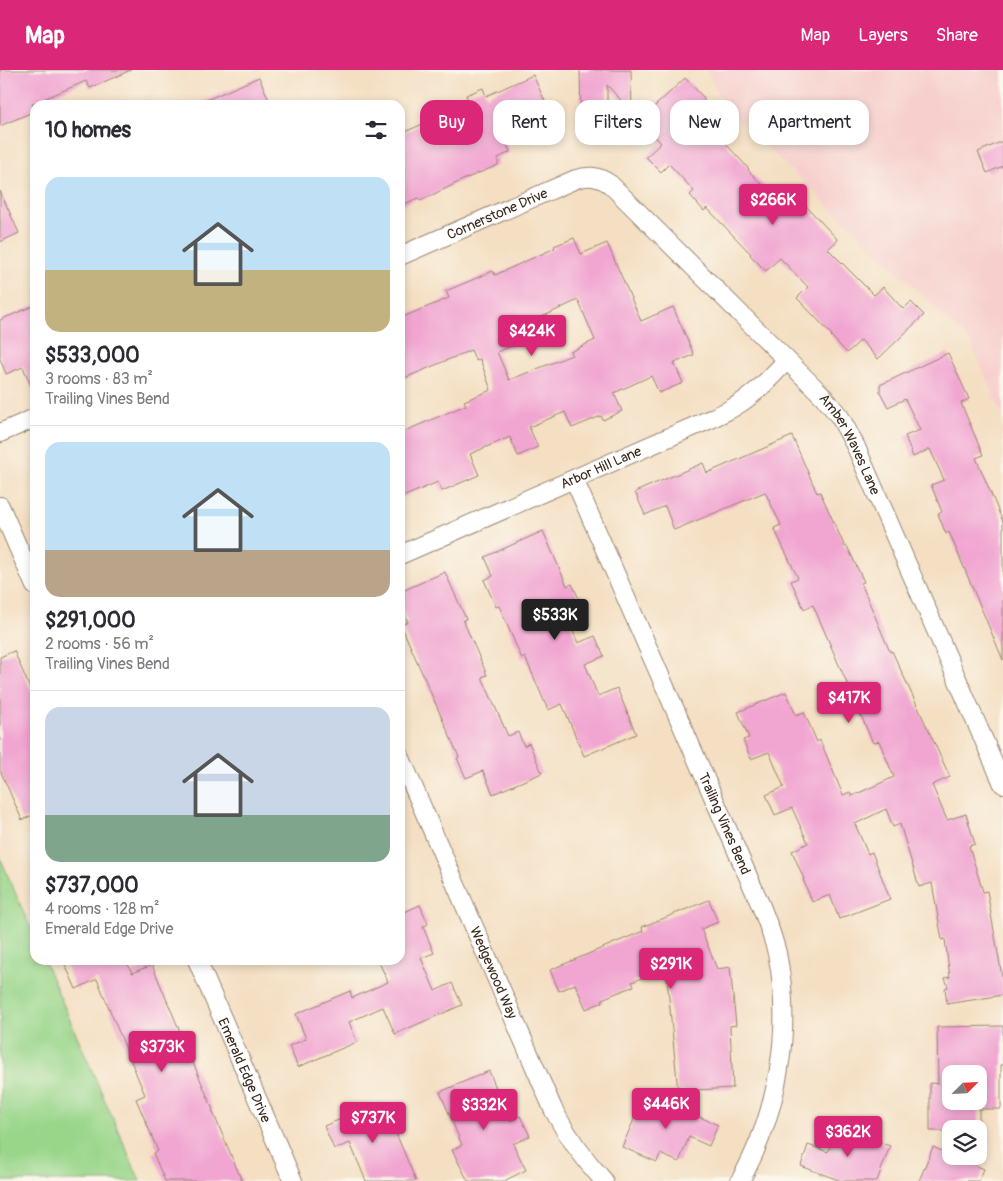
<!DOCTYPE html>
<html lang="en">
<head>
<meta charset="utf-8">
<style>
	:root { --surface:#fff; --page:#f2f2f3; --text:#2b2b33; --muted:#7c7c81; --line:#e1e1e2; --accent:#db2777 }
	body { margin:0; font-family:Pangolin,sans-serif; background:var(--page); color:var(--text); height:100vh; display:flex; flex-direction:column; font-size:19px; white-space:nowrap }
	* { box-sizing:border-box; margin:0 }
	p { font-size:16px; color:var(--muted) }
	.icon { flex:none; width:28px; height:28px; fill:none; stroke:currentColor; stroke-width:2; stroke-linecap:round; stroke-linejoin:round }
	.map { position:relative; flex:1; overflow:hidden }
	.details { position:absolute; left:30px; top:30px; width:375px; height:865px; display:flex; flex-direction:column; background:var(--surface); border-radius:15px; box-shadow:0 2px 8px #0003 }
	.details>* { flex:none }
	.banner { position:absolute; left:420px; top:30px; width:475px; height:45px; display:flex; gap:10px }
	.needle { width:32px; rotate:66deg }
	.fabs { position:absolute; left:942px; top:995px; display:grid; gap:10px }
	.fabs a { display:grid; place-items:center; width:45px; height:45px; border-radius:10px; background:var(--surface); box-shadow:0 2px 8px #0003; font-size:25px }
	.price { position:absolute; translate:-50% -42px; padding:0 11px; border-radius:5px; background:var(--accent); color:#fff; font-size:16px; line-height:32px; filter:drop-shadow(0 1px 2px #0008) }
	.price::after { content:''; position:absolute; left:50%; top:30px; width:15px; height:11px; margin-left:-8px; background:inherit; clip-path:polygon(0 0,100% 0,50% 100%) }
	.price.current { background:#222; color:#fff }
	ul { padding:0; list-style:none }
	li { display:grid; align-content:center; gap:10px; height:265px; padding:0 15px }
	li+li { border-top:1px solid var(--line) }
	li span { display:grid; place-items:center; height:155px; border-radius:15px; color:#555 }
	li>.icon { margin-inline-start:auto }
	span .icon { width:90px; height:90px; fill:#fffc; stroke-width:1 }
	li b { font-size:21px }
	h2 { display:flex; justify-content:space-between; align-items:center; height:60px; padding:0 15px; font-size:21px }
	.chip { padding:0 18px; border-radius:15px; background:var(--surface); box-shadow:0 2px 8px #0003; font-size:18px; line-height:45px }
	.chip.current { background:var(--accent); color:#fff }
	header { display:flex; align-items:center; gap:30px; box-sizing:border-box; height:70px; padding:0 25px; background:var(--accent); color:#fff }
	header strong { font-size:24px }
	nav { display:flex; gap:28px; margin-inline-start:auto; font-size:18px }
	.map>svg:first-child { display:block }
	.built { fill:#f7d0cd }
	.green { fill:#99d68a; stroke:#6a8054 }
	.building { fill:#f1a5d1; fill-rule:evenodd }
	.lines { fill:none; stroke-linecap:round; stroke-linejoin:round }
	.minor-casing { stroke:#988470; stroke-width:20 }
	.minor { stroke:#fff; stroke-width:18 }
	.labels { text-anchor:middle; stroke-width:4.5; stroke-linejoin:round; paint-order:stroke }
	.street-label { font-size:14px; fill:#3b2a1e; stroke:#fbf7ec }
</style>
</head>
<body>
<header>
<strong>Map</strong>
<nav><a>Map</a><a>Layers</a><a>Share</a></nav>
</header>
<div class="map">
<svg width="1003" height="1111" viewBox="0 0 1003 1111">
	<rect width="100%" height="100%" fill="#fbf7ec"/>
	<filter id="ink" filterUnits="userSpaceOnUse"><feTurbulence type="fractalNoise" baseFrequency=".02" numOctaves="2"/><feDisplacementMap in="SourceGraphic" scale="10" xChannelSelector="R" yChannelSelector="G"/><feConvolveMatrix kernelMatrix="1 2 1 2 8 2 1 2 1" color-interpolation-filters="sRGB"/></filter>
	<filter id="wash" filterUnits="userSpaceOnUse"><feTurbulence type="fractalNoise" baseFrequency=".0096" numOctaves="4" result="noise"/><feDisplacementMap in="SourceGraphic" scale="20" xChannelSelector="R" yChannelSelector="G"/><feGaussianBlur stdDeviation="1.12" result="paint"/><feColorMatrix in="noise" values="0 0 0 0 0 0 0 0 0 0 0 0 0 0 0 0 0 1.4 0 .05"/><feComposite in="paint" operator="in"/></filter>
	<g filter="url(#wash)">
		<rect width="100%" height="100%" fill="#f4dfc3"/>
		<path class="built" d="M707,0H1003V347L971,272L723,35Z"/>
		<path class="green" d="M0,787L35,869V890H44L140,1111H0Z"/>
		<g id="blocks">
			<g class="building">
				<path d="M0,0H131L90,18L86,11L32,34L35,41L0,56Z"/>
				<path d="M580,0H631L632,42L607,15V48H581Z"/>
				<path d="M533,5L554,51L506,72L510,82L498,88V95L465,109L420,131L418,128L400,136V64L466,35L464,32L468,30L466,25L483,18L486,26Z"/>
				<path d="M259,7L271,35H195Z"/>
				<path d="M685,8L705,29L694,39L749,99L748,100L772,125L778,118L798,139L804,134L838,170L828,179L874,225L883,217L903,239L911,232L924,245L878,289L861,270L847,283L831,266L832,265L797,228L808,217L780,188L766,201L750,185L751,184L707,138L704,141L690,125L694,121L669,94L661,102L646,87L661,73L640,50Z"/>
				<path d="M1003,71V96L987,103L978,82Z"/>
				<path d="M0,121L19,163L0,172Z"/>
				<path d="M574,168L581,184L607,173L641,251L673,237L694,285L674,293L683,313L659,323L651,306L614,323L622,341L603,350L601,346L572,358L565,342L529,357L538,377L518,386L510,367L470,384L479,405L442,421L438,412L400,428V363L466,335L464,331L491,320L480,289L476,291L471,280L400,310V248L449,228L446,221L493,201L495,205L555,178L554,176ZM578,230L595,270L570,282L572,285L509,310L497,282L523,271L518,258Z"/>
				<path d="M35,235V325L23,297L6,304L0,289V250Z"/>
				<path d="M948,283L969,329L961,333L983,385L976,388L1003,452V590L949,462L946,464L938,444L942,442L931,415L944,410L930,379L913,387L905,366L920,360L905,329L888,337L880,322V315Z"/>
				<path d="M792,366L817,423L820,422L845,477L847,476L864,512L861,513L890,582L892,581L950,707L932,715L947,750L966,744L975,774L969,776L983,822L987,821L1003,912V925L947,934L945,918L948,917L945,908L950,907L945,869L942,870L932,813L919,817L900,754L893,757L886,739L855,754L868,784L872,782L890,829L839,849L830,825L812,832L803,809H804L792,781L808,773L792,738L775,745L766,725L784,717L769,682L751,689L743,670L749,668L738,642L786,622L796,645L804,642L817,672L820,670L843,725L850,722L852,726L894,707L879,671L873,673L813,535L804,539L791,511L798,508L774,458L781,455L765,422L674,460L665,436L645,445L635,422L703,393L707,403Z"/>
				<path d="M543,461L567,516L572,514L582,535L565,543L578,573L595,566L604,586L585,594L598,626L617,618L636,664L584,686L562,634L548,640L525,587L522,589L499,536L496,537L484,510L493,506L485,487Z"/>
				<path d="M445,502L466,549L463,550L487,605L482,607L508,666L518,662L524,676L529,673L542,703L493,724L483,701L466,708L457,688L459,687L401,555L408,552L400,536V522Z"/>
				<path d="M14,581L35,630V744L22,750L0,700V587Z"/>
				<path d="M709,830L718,852L701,859L717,899L730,897L736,955L730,956L733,1018L678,1021L666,898L632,912L634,916L602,929L603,932L586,939L575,914L559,921L550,900L643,861L642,857Z"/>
				<path d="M420,835L428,854L423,857L434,883L421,888L435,921L452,913L462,935L395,964L383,937L349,952L357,972L298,997L289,976L306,969L296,944L350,921L352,928L388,912L378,890H400V844Z"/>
				<path d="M63,890H126L132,903L152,895L213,1040H212L242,1111H165L153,1083L158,1081L136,1029L145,1025L97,909L76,919Z"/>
				<path d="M1003,956V995H1001V1039H979V1062V1059H951V1061H930V1013L938,1014L937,957ZM951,1004H979V1031H951Z"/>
				<path d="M489,1001L510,1051L520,1046L530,1066L513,1074L526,1100L504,1111H468L452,1080L462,1075L440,1022Z"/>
				<path d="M645,1024L718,1055L709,1076L689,1067L679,1092L660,1084L657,1092L622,1077Z"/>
				<path d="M383,1032L416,1111H366L350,1073L334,1079L324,1056Z"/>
				<path d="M837,1057L890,1076L877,1111H841L801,1096L808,1075L828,1082Z"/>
				<path d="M933,1077L951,1085V1086H954L984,1099L979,1111H919Z"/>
			</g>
		</g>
	</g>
	<g filter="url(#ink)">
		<use href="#blocks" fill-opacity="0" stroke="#988470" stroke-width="1"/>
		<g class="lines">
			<defs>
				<g id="minor">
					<path id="s1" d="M400,186L576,109C589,105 598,106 610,114L823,326L840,347L856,377L1003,714"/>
					<path d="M0,363L35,348"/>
					<path id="s2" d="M574,409L761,836C767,851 773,867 777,883C793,960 778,1043 740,1111"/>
					<path d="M0,436L35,516"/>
					<path id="s3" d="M400,485L713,348C720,344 728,341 734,337C755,325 771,307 787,290"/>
					<path id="s4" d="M400,686L553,1039C567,1066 584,1089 604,1111"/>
					<path id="s5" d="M197,890L293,1111"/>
				</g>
			</defs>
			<use href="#minor" class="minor-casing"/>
			<use href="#minor" class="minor"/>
		</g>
	</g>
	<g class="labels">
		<g class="street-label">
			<text dy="5" stroke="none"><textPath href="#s1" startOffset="106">Cornerstone Drive</textPath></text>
			<text dy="5" stroke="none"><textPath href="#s1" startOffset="584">Amber Waves Lane</textPath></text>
			<text dy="5" stroke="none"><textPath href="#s3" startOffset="219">Arbor Hill Lane</textPath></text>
			<text dy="5" stroke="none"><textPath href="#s2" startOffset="376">Trailing Vines Bend</textPath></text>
			<text dy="5" stroke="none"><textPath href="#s4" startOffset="236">Wedgewood Way</textPath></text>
			<text dy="5" stroke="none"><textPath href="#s5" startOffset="120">Emerald Edge Drive</textPath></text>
		</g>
	</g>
</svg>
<div class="fabs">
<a><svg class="needle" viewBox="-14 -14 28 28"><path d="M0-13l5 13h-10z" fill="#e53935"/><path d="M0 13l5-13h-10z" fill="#7c7c81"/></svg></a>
<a><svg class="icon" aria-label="layers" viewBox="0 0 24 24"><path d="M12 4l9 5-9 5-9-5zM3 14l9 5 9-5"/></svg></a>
</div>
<b class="price" style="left:773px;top:156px">$266K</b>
<b class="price" style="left:532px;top:287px">$424K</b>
<b class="price current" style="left:555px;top:571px">$533K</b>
<b class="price" style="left:849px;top:654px">$417K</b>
<b class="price" style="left:671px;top:920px">$291K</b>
<b class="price" style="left:162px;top:1003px">$373K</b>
<b class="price" style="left:666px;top:1060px">$446K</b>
<b class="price" style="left:484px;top:1061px">$332K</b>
<b class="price" style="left:373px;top:1074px">$737K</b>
<b class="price" style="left:848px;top:1088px">$362K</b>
<div class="banner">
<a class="chip current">Buy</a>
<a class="chip">Rent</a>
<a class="chip">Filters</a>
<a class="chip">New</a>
<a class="chip">Apartment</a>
</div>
<section class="details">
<h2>10 homes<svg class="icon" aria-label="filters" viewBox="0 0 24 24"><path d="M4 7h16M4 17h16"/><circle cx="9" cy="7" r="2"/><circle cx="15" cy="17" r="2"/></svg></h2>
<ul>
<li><span style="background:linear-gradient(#bfe0f5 60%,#c2b280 0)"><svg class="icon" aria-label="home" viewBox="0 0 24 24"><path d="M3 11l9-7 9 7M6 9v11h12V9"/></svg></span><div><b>$533,000</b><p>3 rooms · 83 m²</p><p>Trailing Vines Bend</p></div></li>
<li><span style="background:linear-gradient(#bfe0f5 70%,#b9a48a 0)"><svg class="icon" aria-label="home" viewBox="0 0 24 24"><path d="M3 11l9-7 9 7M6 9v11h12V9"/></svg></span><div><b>$291,000</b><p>2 rooms · 56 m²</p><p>Trailing Vines Bend</p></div></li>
<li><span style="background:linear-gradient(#c9d6e8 70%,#7fa58c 0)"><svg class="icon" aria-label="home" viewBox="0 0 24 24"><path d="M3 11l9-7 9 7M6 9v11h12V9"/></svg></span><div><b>$737,000</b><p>4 rooms · 128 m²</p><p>Emerald Edge Drive</p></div></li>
</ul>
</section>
</div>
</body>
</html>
